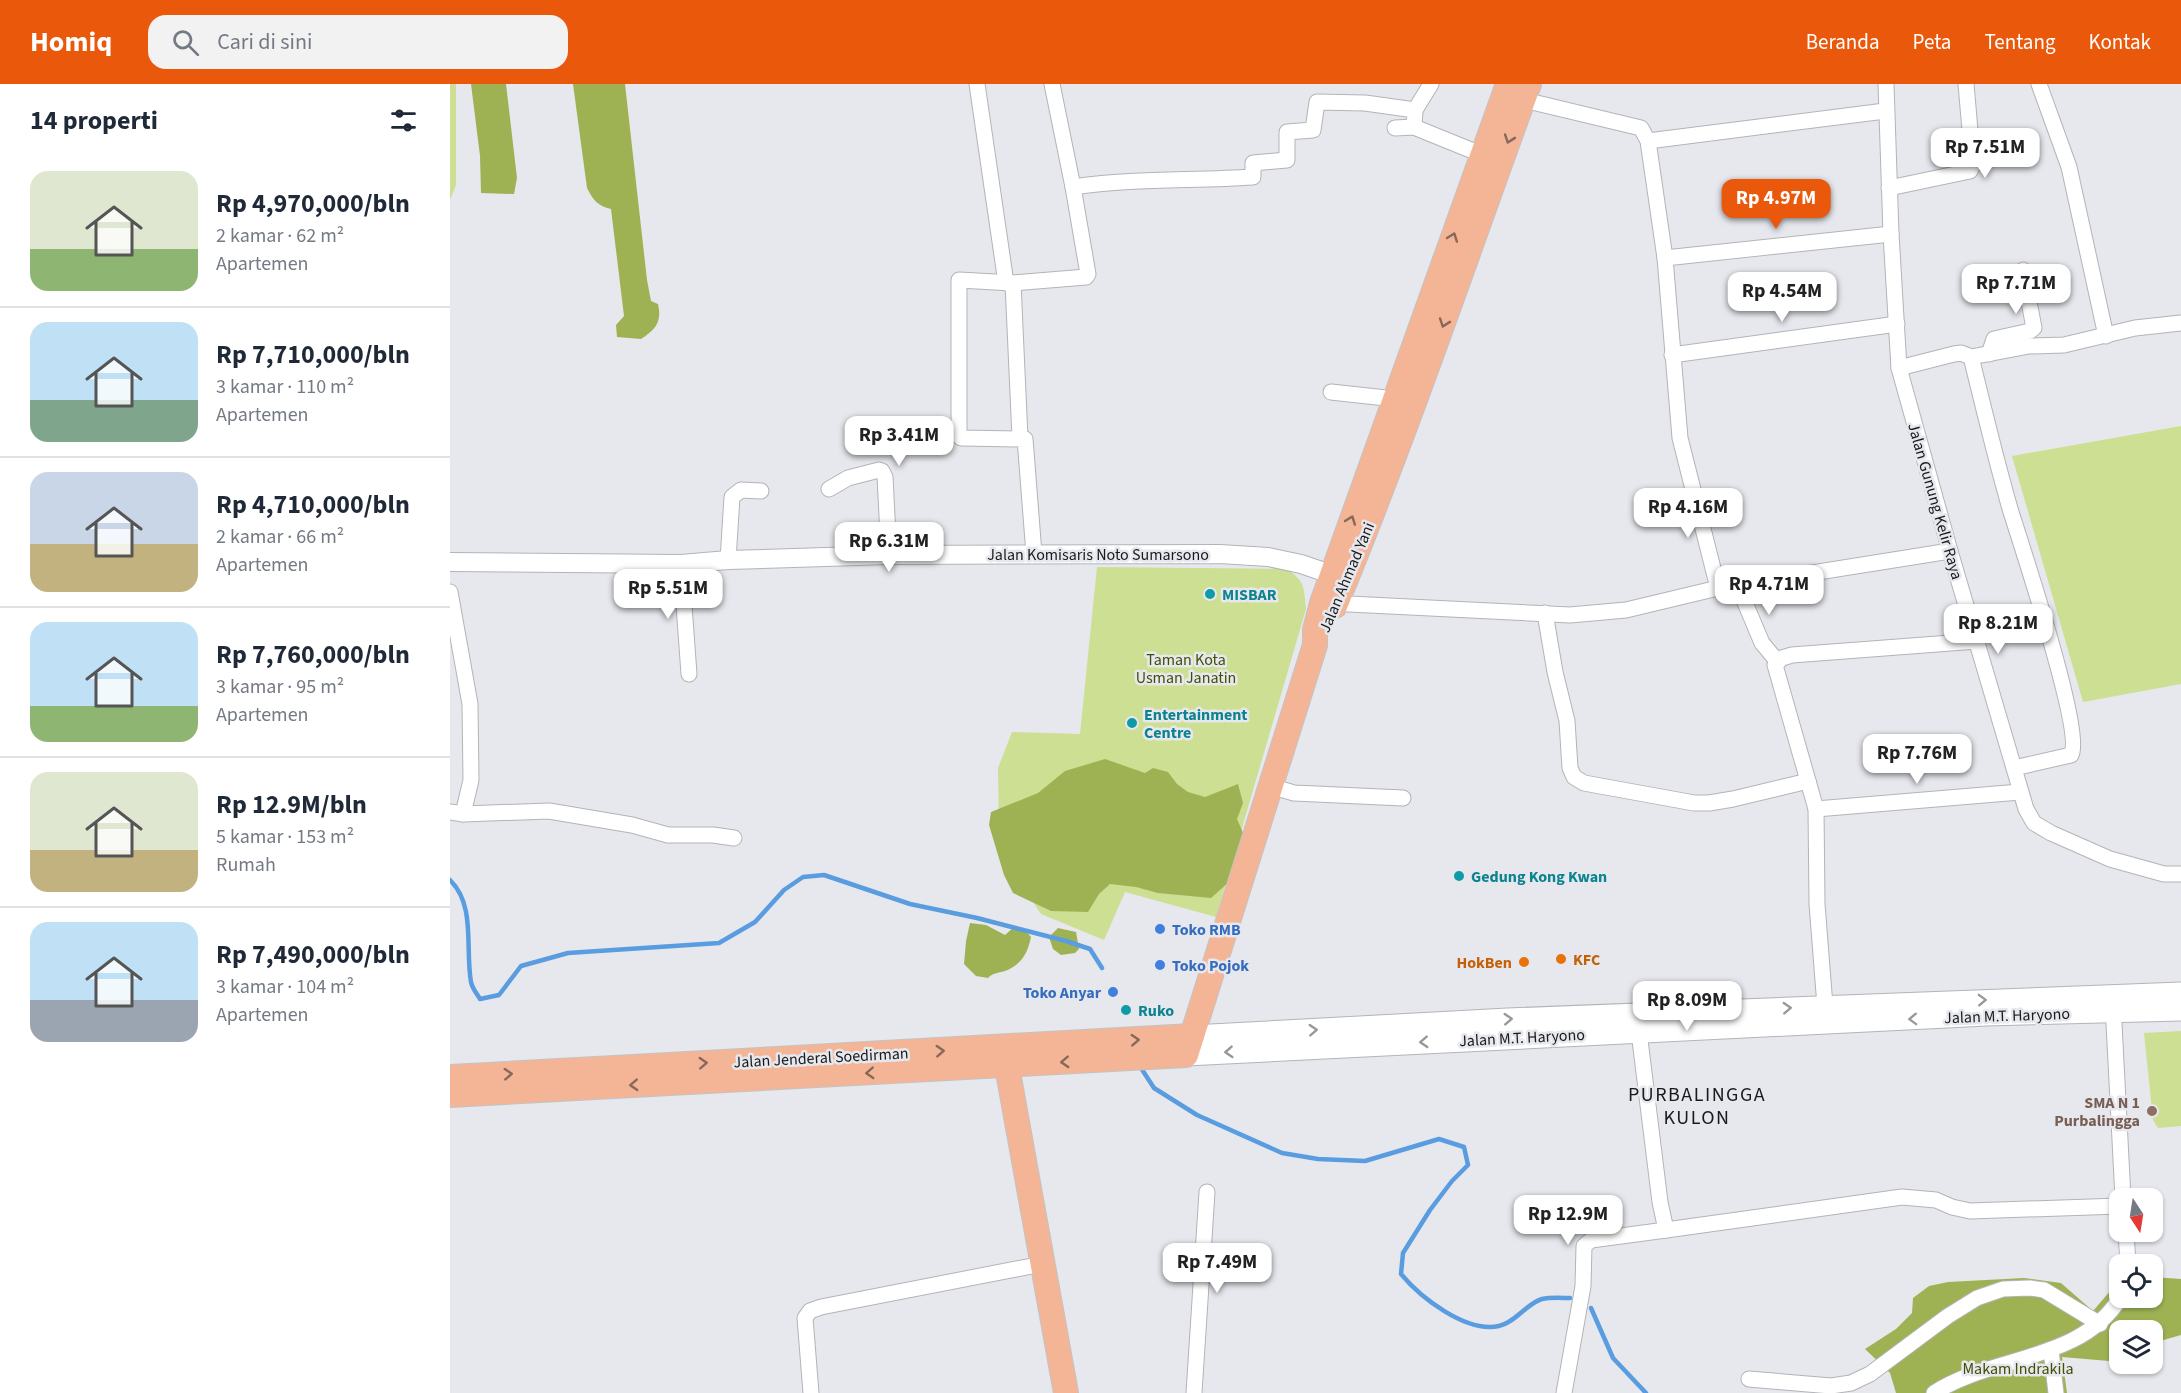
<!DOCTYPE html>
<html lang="id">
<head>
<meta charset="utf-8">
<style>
	:root { --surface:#fff; --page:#f2f2f3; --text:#1f2937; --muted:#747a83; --line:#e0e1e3; --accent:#ea580c }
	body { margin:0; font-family:"Source Sans 3",sans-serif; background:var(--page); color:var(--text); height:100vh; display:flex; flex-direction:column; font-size:22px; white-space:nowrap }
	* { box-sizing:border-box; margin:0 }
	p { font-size:20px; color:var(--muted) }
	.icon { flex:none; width:33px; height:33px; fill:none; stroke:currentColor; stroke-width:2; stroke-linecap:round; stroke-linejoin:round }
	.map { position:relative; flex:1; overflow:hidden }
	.drawer { display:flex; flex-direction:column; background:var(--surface); width:450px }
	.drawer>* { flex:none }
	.needle { width:39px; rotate:168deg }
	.controls { position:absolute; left:1659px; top:1104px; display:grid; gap:12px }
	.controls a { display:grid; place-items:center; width:54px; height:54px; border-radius:12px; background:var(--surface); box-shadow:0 2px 4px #0004; font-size:30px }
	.price { position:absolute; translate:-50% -51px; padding:0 14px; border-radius:12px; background:#fff; color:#222; font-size:20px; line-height:39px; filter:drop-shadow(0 2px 3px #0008) }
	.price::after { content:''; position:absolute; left:50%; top:36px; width:18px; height:14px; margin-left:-9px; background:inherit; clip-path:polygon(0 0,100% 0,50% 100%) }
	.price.current { background:var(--accent); color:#fff }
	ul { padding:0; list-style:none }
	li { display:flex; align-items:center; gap:18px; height:150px; padding:0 30px }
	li+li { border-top:2px solid var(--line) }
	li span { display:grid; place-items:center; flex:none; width:168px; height:120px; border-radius:18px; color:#555 }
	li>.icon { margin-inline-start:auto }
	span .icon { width:72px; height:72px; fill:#fffc; stroke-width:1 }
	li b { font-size:26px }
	h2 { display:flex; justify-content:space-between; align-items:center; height:72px; padding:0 30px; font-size:26px }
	header { display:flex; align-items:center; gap:36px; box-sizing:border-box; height:84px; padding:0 30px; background:var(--accent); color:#fff }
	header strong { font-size:28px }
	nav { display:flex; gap:33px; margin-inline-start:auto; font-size:21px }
	.search { width:420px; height:54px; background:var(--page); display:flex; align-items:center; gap:15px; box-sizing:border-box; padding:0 21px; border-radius:18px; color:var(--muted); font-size:22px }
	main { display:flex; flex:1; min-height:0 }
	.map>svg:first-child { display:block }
	.green { fill:#ccdf92 }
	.forest { fill:#9eb254 }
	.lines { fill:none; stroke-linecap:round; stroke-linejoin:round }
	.stream { stroke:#5a9ce0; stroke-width:4.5 }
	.minor-casing { stroke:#b2b4b8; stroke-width:17 }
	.tertiary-casing { stroke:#b2b4b8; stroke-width:20 }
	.secondary-casing { stroke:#b2b4b8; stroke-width:23 }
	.primary-casing { stroke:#c3c3c4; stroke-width:26 }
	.minor { stroke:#fff; stroke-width:15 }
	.tertiary { stroke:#fff; stroke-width:18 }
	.secondary { stroke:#fff; stroke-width:21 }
	.primary { stroke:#f4b597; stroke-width:24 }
	.oneway { stroke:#87685a }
	.oneway2 { stroke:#989899 }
	.culture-dot { fill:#0f9aa8; stroke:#e6e8ed; stroke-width:2 }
	.shop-dot { fill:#3f7fe0; stroke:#e6e8ed; stroke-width:2 }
	.food-dot { fill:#e8710a; stroke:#e6e8ed; stroke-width:2 }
	.education-dot { fill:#8d6e63; stroke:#e6e8ed; stroke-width:2 }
	.labels { text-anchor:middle; stroke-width:5; stroke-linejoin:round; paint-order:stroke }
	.street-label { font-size:16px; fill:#1a1a1c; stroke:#e6e8ed }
	.culture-label { font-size:16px; font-weight:bold; fill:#0d838f; stroke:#e6e8ed; text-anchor:start }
	.park-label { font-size:16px; fill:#424e05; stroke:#e6e8ed }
	.shop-label { font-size:16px; font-weight:bold; fill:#366cbe; stroke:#e6e8ed; text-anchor:start }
	.food-label { font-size:16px; font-weight:bold; fill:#c56008; stroke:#e6e8ed; text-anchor:start }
	.education-label { font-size:16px; font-weight:bold; fill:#785e54; stroke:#e6e8ed; text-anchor:end }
	.quarter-label { font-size:20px; letter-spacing:1.5px; fill:#1a1a1c; stroke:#e6e8ed }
</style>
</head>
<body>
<header>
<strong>Homiq</strong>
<div class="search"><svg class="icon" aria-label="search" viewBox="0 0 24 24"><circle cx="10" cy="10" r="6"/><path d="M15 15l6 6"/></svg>Cari di sini</div>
<nav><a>Beranda</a><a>Peta</a><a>Tentang</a><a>Kontak</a></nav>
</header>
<main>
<section class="drawer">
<h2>14 properti<svg class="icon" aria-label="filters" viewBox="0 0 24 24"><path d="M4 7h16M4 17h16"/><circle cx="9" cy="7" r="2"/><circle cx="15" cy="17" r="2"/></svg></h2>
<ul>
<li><span style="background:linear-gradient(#dfe7d0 65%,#8fb573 0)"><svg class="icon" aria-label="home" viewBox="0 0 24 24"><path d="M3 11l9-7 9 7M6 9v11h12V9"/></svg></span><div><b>Rp 4,970,000/bln</b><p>2 kamar · 62 m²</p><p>Apartemen</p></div></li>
<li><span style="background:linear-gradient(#bfe0f5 65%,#7fa58c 0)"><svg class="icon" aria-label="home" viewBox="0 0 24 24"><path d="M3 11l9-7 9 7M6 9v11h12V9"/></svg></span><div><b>Rp 7,710,000/bln</b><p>3 kamar · 110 m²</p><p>Apartemen</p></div></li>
<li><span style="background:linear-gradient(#c9d6e8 60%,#c2b280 0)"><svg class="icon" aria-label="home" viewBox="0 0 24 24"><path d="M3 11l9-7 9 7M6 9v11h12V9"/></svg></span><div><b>Rp 4,710,000/bln</b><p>2 kamar · 66 m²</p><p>Apartemen</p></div></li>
<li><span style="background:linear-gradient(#bfe0f5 70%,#8fb573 0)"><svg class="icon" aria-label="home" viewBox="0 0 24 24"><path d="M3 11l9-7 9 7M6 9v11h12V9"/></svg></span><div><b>Rp 7,760,000/bln</b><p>3 kamar · 95 m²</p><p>Apartemen</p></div></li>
<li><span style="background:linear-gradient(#dfe7d0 65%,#c2b280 0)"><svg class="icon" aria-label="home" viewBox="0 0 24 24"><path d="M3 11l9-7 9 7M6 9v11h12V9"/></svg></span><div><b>Rp 12.9M/bln</b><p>5 kamar · 153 m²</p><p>Rumah</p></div></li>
<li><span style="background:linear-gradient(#bfe0f5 65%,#9aa5b1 0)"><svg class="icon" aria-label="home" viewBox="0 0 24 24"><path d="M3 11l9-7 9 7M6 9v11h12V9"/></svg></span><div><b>Rp 7,490,000/bln</b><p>3 kamar · 104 m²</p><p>Apartemen</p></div></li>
</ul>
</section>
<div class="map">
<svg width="1731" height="1309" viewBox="0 0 1731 1309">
	<rect width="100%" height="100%" fill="#e6e8ed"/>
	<g class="green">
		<path d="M0,0H6V101L0,116Z"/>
		<path d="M1731,342V600L1633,618L1562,372Z"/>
		<path d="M647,483L836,485C855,496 854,504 856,525L766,833L675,808L654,856L591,830L565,791L549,744L548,684L562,648L630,650Z"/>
		<path d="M1731,947V1042L1708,1044L1703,1036L1694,949Z"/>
	</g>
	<g class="forest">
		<path d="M21,0H56L67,94L64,110L31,109L30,72Z"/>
		<path d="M123,0H175L197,196L201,217L208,220C212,238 206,245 191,255L167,253L166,241L174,232L161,125C148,122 143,116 137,104Z"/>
		<path d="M655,675L695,689L703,684L718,688L727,700L738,708L755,713L788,700L793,719L787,735L797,758L789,789L761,814L708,809L686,803L660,800L649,810L638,828L601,827L563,809L554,791L539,741L541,728L588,709L615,687Z"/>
		<path d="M520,839L536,841L555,851L564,843L575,846L581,853C578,869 571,881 555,887C548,889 543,889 538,894L526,892L514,880L516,857Z"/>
		<path d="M608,844L626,848L629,865L625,869L611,871L603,865L599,853Z"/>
		<path d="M1703,1193L1731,1195V1251L1703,1259L1702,1246H1670L1669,1272L1659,1277L1612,1273L1617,1309H1446L1440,1289L1415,1265L1446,1245L1462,1229L1463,1214L1479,1202L1498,1198L1574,1194L1611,1199L1643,1227L1667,1199H1669L1670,1214H1702Z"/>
	</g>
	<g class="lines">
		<g class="stream">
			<path d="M0,796C26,821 15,865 21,898C22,904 27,910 30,915L49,911L71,882L118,869L269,859L305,838L334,806L353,793L374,791L460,820L527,834L616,857L640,865L652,884"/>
			<path d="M691,984L704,1004L747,1031L832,1069L868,1075L915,1077L989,1055L1014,1063L1018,1081L1002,1097L980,1126L953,1169L951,1190C971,1214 1016,1249 1049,1242C1065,1239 1077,1219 1092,1215C1101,1213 1111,1214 1120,1214"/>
			<path d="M1141,1224L1163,1274L1196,1309"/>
		</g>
		<defs>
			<g id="minor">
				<path d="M527,0L556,199"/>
				<path d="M602,0L623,103"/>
				<path d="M1436,0L1441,150L1449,284L1500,467L1576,725L1584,739L1601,749L1660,775L1714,790H1731"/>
				<path d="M1589,0L1619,83L1656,252"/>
				<path d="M1066,14L1191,44L1198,57L1215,174L1230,354L1268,504"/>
				<path d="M965,26L981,0"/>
				<path d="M945,44L964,43L1033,71"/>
				<path d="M1198,57L1435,27"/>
				<path d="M1439,104L1520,87L1523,81L1516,0"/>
				<path d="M1215,174L1441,150"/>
				<path d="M563,199L570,354"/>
				<path d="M1539,270L1544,255L1580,247L1584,244L1573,186"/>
				<path d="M1222,271L1447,240"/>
				<path d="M1521,273L1579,262L1614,261L1685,244L1731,239"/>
				<path d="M1449,284L1504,270L1511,269L1521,273C1534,325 1546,377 1561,428C1572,463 1634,650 1621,671L1564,684"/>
				<path d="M881,308L945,315"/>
				<path d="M379,405L398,394L429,386L432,387L435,393L439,471"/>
				<path d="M584,470L575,355L511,354L509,352V196L563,199L636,193L638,190L623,103C682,94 743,97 803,93V79L837,76V48L863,46L867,18L915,19L965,26L964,43"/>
				<path d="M278,476L282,413L291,406L311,407"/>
				<path d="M231,480L239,590"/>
				<path d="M1288,502L1312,559L1327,577"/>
				<path d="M0,508L20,620L21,696L13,730"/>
				<path d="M879,519L1120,531L1176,526L1268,504L1500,467"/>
				<path d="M1095,529L1105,588L1117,637L1120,684L1124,693L1134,699L1244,719H1259L1283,715L1358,697"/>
				<path d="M820,702L844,709L953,714"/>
				<path d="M1366,725L1570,708"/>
				<path d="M0,728L13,730L99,727L182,741L218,751H263L284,754"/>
				<path d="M1663,920L1673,1114"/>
				<path d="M1375,922L1367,820L1366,725L1325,581L1332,574L1342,571L1527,557"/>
				<path d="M1188,940L1210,1118L1216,1146L1452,1113L1486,1116L1502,1123L1520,1127L1670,1122"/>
				<path d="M1676,1148L1678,1180"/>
				<path d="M1601,1266L1606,1309"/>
				<path d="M1299,1295L1381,1302L1401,1299L1420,1290L1498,1232L1527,1214L1553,1205L1580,1204L1594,1206L1650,1240"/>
				<path d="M361,1309L355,1234L360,1227L371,1223L592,1180"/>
				<path d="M744,1309L757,1108"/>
				<path d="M1114,1309L1133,1202L1134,1162L1141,1156L1216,1146"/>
				<path d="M1484,1309C1542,1271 1631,1278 1670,1214"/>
			</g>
			<path id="tertiary" d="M0,478L231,480L278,476L439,471L770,470L818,473L851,480L892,494"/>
			<g id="secondary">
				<path d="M742,952L1058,935L1731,909"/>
				<path d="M736,971L1536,931L1731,926"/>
			</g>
			<g id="primary">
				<path d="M885,522C956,350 1015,175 1079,0"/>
				<path d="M554,966L616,1309"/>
				<path d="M0,993L742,952"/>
				<path d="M0,1011L736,971L865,561V546L872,519L1058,0"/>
			</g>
		</defs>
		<use href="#minor" class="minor-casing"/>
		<use href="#tertiary" class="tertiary-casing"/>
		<use href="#secondary" class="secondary-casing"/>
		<use href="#primary" class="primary-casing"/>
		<use href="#minor" class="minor"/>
		<use href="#tertiary" class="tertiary"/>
		<use href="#secondary" class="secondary"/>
		<use href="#primary" class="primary"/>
	</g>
	<defs><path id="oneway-chevron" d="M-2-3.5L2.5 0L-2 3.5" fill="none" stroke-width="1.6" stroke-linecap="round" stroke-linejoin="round" transform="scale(1.5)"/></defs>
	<g class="oneway">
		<use href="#oneway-chevron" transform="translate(1059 55) rotate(109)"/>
		<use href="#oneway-chevron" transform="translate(1003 153) rotate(-70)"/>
		<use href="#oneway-chevron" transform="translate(994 239) rotate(109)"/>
		<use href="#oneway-chevron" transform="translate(901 436) rotate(-70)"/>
		<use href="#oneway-chevron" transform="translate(685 956) rotate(-3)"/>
		<use href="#oneway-chevron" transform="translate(490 967) rotate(-3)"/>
		<use href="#oneway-chevron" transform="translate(615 978) rotate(177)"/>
		<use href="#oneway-chevron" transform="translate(253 979) rotate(-3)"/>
		<use href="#oneway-chevron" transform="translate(420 989) rotate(177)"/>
		<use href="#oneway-chevron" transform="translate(58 990) rotate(-3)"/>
		<use href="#oneway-chevron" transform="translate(184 1001) rotate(177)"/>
	</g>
	<g class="oneway2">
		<use href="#oneway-chevron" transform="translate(1532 916) rotate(-2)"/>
		<use href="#oneway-chevron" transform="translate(1337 924) rotate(-3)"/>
		<use href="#oneway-chevron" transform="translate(1058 935) rotate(-3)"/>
		<use href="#oneway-chevron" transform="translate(1463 935) rotate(178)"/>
		<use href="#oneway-chevron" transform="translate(863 946) rotate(-3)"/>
		<use href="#oneway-chevron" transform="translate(974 958) rotate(177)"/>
		<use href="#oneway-chevron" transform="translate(779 968) rotate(176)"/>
	</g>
	<g class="culture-dot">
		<circle cx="760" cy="510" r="6"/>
		<circle cx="682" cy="639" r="6"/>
		<circle cx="1009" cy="792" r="6"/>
		<circle cx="676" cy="926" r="6"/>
	</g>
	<g class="shop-dot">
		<circle cx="710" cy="845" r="6"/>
		<circle cx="710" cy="881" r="6"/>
		<circle cx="663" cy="908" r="6"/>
	</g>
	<g class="food-dot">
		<circle cx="1111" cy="875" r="6"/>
		<circle cx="1074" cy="878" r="6"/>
	</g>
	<circle class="education-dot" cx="1702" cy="1027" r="6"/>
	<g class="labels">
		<g class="street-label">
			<text transform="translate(1486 417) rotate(74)" y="6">Jalan Gunung Kelir Raya</text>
			<text x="648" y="476">Jalan Komisaris Noto Sumarsono</text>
			<text transform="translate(896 493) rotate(-67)" y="6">Jalan Ahmad Yani</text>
			<text transform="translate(1557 931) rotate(-2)" y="6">Jalan M.T. Haryono</text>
			<text transform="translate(1072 953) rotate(-3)" y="6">Jalan M.T. Haryono</text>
			<text transform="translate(371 973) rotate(-3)" y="6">Jalan Jenderal Soedirman</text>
		</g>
		<g class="culture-label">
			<text x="772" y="516">MISBAR</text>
			<text x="694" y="636">Entertainment<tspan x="694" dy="18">Centre</tspan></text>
			<text x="1021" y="798">Gedung Kong Kwan</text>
			<text x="688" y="932">Ruko</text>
		</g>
		<g class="park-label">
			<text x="736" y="581">Taman Kota<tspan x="736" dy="18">Usman Janatin</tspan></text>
			<text x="1568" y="1290">Makam Indrakila</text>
		</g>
		<g class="shop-label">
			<text x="722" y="851">Toko RMB</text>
			<text x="722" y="887">Toko Pojok</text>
			<text x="651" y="914" text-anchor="end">Toko Anyar</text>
		</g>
		<g class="food-label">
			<text x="1123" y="881">KFC</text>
			<text x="1062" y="884" text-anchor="end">HokBen</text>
		</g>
		<g class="education-label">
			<text x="1690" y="1024">SMA N 1<tspan x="1690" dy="18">Purbalingga</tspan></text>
		</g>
		<g class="quarter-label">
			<text x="1247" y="1017">PURBALINGGA<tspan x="1247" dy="23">KULON</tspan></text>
		</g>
	</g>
</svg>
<div class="controls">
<a><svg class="needle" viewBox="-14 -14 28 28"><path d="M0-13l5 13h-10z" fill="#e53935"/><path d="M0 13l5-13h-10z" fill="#747a83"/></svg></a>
<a><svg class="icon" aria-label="locate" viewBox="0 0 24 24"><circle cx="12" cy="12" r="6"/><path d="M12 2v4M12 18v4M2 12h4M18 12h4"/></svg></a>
<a><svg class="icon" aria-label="layers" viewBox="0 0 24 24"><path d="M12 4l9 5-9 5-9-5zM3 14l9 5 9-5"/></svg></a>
</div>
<b class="price" style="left:1535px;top:95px">Rp 7.51M</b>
<b class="price current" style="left:1326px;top:146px">Rp 4.97M</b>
<b class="price" style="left:1566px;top:231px">Rp 7.71M</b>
<b class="price" style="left:1332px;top:239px">Rp 4.54M</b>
<b class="price" style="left:449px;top:383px">Rp 3.41M</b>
<b class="price" style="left:1238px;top:455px">Rp 4.16M</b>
<b class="price" style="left:439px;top:489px">Rp 6.31M</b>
<b class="price" style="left:1319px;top:532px">Rp 4.71M</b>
<b class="price" style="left:218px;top:536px">Rp 5.51M</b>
<b class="price" style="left:1548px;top:571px">Rp 8.21M</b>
<b class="price" style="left:1467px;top:701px">Rp 7.76M</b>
<b class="price" style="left:1237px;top:948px">Rp 8.09M</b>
<b class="price" style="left:1118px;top:1162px">Rp 12.9M</b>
<b class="price" style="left:767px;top:1210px">Rp 7.49M</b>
</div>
</main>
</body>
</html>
